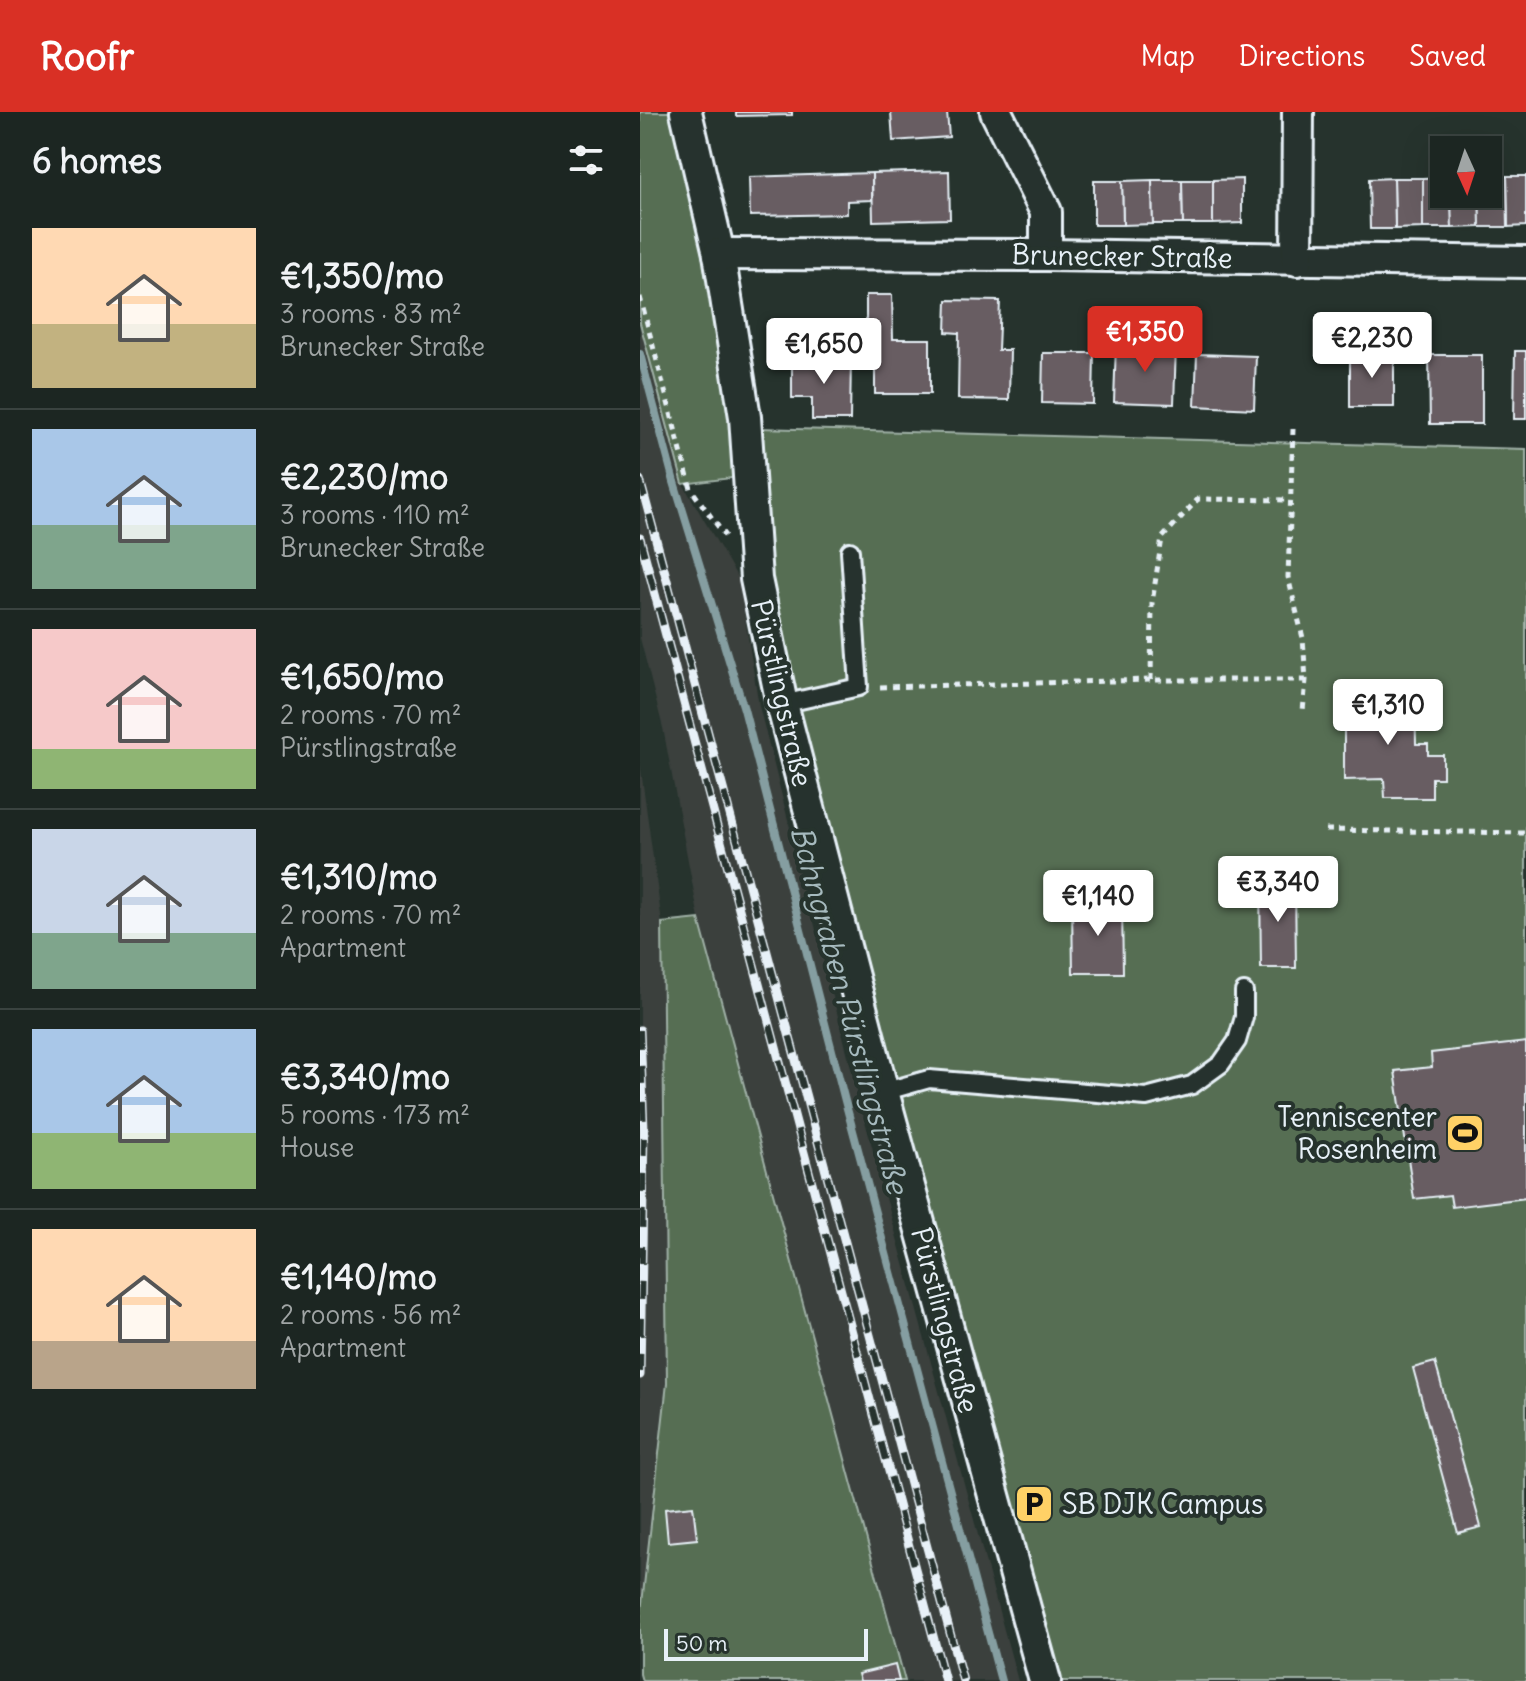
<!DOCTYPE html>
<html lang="en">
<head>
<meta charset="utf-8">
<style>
	:root { --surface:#1c2622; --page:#252e2a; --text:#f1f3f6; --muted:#a0a5a5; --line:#3a4340; --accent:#d93025 }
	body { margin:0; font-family:Delius,sans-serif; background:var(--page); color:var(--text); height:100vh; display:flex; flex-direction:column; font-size:30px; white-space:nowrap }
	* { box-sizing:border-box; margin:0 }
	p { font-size:26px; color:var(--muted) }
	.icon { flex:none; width:44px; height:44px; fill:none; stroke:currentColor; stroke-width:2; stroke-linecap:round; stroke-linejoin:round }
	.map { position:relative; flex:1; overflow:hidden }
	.side { display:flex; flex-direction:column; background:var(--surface); width:640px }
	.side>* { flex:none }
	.needle { width:52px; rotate:177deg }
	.fabs { position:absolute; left:790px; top:24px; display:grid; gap:16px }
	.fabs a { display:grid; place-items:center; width:72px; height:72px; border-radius:0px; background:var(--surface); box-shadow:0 8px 32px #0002,0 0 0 2px var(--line); font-size:40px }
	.scale { position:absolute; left:24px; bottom:20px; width:204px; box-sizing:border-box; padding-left:8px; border:4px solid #e8f1f8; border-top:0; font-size:22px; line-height:28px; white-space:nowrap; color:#e8f1f8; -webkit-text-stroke:6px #26332d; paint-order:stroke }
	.price { position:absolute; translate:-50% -68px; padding:0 18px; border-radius:8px; background:#fff; color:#222; font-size:26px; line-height:52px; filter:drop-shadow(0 2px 4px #0008) }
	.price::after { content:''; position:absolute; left:50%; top:48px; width:24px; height:18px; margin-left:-12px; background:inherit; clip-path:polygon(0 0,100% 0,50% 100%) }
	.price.selected { background:var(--accent); color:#fff }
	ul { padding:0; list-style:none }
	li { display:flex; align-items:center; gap:24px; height:200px; padding:0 32px }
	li+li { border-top:2px solid var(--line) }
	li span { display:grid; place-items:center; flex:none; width:224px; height:160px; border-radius:0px; color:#555 }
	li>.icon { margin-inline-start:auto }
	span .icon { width:96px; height:96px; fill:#fffc; stroke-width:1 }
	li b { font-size:34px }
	h2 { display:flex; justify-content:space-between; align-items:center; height:96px; padding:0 32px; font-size:34px }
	header { display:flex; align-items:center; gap:48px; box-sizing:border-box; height:112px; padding:0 40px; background:var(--accent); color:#fff }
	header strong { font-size:38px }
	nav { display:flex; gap:44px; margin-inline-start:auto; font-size:28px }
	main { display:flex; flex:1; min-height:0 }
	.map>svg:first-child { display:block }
	.built { fill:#3a403d }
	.green { fill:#566e53; stroke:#9fb0a6; stroke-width:2 }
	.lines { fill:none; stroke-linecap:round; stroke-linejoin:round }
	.stream { stroke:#859ea1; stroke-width:8 }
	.building { fill:#675d62; stroke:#e8f1f8; stroke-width:2 }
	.service-casing { stroke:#e8f1f8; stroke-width:22 }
	.minor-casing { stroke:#e8f1f8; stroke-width:36 }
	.path { stroke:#e8f1f8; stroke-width:5; stroke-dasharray:6 6; stroke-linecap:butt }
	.service { stroke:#26332d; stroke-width:16 }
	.minor { stroke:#26332d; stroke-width:30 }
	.rail-casing { stroke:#e8f1f8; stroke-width:9 }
	.rail { stroke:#26332d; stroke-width:6; stroke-dasharray:18; stroke-linecap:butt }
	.labels { text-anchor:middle; stroke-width:8; stroke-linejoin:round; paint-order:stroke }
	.street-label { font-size:28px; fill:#e8f1f8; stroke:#26332d }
	.poi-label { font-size:28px; fill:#e8f1f8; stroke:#26332d; text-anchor:end }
	.water-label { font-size:30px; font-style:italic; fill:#a6babe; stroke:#26332d }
</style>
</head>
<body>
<header>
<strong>Roofr</strong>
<nav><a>Map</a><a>Directions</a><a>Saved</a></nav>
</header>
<main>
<section class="side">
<h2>6 homes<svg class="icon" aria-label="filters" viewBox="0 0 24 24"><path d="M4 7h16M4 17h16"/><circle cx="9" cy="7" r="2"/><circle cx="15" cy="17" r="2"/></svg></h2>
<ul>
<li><span style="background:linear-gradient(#ffd9b3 60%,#c2b280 0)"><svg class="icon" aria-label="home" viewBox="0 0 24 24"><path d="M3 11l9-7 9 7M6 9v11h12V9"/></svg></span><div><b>€1,350/mo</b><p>3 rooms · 83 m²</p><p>Brunecker Straße</p></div></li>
<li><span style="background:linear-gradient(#a9c7e8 60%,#7fa58c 0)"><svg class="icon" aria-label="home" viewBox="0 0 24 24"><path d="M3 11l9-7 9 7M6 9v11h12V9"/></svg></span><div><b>€2,230/mo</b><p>3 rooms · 110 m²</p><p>Brunecker Straße</p></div></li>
<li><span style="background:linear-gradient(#f6c9c9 75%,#8fb573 0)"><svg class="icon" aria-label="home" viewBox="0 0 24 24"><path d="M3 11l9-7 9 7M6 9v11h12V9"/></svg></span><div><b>€1,650/mo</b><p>2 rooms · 70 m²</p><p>Pürstlingstraße</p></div></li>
<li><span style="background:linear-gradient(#c9d6e8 65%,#7fa58c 0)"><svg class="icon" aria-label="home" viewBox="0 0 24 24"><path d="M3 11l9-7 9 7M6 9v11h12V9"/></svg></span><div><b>€1,310/mo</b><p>2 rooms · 70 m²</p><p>Apartment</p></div></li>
<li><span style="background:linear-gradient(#a9c7e8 65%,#8fb573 0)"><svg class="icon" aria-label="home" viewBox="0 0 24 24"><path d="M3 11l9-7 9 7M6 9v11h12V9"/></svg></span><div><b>€3,340/mo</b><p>5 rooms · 173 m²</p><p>House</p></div></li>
<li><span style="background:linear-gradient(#ffd9b3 70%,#b9a48a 0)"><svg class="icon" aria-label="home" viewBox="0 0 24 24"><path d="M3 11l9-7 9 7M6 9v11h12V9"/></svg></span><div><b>€1,140/mo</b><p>2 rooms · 56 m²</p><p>Apartment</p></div></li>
</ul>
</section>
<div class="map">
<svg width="886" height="1569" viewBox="0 0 886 1569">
	<rect width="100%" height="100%" fill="#26332d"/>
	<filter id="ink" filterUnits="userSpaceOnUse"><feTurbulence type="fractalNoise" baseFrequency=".0125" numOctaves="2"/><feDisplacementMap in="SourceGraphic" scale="16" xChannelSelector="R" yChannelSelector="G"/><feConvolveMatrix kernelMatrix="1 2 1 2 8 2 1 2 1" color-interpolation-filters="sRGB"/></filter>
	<g filter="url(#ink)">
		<g class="built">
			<path d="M0,211L43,372L99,468L119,594L219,987L378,1569H265L59,807L23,616L0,526Z"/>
			<path d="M0,651L22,811L27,1271L0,1509Z"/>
		</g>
		<g class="green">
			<path d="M0,0H36L69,143L100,365L43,372L0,211Z"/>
			<path d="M118,316L886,337V1569H405L142,592Z"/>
			<path d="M59,807L265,1569H2L0,1562V1509L27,1271L22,811Z"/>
		</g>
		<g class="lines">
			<path class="stream" d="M0,242L34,370L104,597L205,989L361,1569"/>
		</g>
		<g class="building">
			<path d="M96,0H152V3L96,4Z"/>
			<path d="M251,0H307L309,25L253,29Z"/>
			<path d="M309,59L310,107L233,109L232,61Z"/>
			<path d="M232,61V88L207,89V102L110,104L109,65Z"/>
			<path d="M867,64H886V114L868,115Z"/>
			<path d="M867,64L868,115H840L839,82H848V65Z"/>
			<path d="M804,65V82H811L812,116H783V66Z"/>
			<path d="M754,66H783V116L755,117Z"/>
			<path d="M754,66L755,117H730L729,67Z"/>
			<path d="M602,67V111L573,112V68Z"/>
			<path d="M512,68L513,112L483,113L482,69Z"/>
			<path d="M512,68H542L543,112H513Z"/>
			<path d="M542,68H573V112H543Z"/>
			<path d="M454,69H482L483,113H454Z"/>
			<path d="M811,82H839L840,115L812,116Z"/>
			<path d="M226,183H252L253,227H290V282H235V229H226Z"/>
			<path d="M307,188L360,189L358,238H370L369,288L318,287L319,221L306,220Z"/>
			<path d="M476,232L536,234L534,292L474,290Z"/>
			<path d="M875,239H886V307H874Z"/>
			<rect x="710" y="240" width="44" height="55"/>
			<path d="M403,241H454L453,292L402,291Z"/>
			<path d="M557,242L616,244L614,297L555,294Z"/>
			<path d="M789,243H842V312H790Z"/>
			<path d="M152,246H211L210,308H172V286H152Z"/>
			<path d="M704,585H775L776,632H788V643H803V666H792V686H745L744,667L704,668Z"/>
			<path d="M655,768L656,856H621L620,769Z"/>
			<path d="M432,792H482L483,861H433Z"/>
			<path d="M886,930V1086L812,1095L810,1083L774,1087L755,959L792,955L791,941Z"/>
			<path d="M795,1250L841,1415L818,1421L773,1256Z"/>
			<path d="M53,1394L57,1427L28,1430L25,1397Z"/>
			<path d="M255,1553L259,1569H220L218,1562Z"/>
		</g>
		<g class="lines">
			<defs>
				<g id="service">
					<path d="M142,592L219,575L210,439"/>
					<path d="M243,980L289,967L506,985L552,973L581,952L597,929L604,905V880"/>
				</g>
				<g id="minor">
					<path d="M46,0L79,142L105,305L116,467L142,592L243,980L405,1569"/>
					<path d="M356,0L406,100V143"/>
					<path d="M79,142L406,143L886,150"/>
					<path d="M657,148L658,0"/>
				</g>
			</defs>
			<use href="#service" class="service-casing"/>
			<use href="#minor" class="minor-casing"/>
			<g class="path">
				<path d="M0,185L51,377L85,424"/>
				<path d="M653,317L648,465L663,526L666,568L663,599"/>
				<path d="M511,568L512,491L522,426L558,387L650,388"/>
				<path d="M240,575L511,568H666"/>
				<path d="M686,718L886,721"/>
			</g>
			<use href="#service" class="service"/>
			<use href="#minor" class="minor"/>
			<defs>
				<g id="rail">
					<path d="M0,368L323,1569"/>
					<path d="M0,426L305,1569"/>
					<path d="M0,918L4,1018L0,1263"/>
				</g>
			</defs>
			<use href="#rail" class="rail-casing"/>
			<use href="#rail" class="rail"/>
		</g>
	</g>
	<defs>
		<symbol id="stadium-square" viewBox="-11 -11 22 22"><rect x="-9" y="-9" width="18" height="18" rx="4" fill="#ffd166" stroke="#26332d"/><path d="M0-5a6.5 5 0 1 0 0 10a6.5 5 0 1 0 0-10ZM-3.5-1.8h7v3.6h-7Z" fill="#111"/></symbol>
		<symbol id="parking-square" viewBox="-11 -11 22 22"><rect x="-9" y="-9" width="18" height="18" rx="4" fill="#ffd166" stroke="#26332d"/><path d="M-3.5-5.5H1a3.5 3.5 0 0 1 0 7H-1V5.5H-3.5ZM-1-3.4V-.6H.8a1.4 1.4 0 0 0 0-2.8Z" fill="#111"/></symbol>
	</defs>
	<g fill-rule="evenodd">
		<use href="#stadium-square" x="803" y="999" width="44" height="44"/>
		<use href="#parking-square" x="372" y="1370" width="44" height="44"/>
	</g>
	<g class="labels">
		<g class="street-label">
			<text transform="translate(482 144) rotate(1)" y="10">Brunecker Straße</text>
			<text transform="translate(142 581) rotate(77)" y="10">Pürstlingstraße</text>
			<text transform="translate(305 1208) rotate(75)" y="10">Pürstlingstraße</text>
		</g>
		<g class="poi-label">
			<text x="797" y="1015">Tenniscenter<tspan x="797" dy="32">Rosenheim</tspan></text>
			<text x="422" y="1402" text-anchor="start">SB DJK Campus</text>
		</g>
		<g class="water-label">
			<text transform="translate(209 898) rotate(75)" y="10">Bahngraben Pürstlingstraße</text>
		</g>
	</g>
</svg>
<div class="fabs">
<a><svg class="needle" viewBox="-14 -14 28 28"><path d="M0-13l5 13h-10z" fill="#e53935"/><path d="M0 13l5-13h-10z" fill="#a0a5a5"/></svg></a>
</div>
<div class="scale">50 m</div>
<b class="price selected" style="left:505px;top:262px">€1,350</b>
<b class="price" style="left:732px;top:268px">€2,230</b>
<b class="price" style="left:184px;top:274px">€1,650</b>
<b class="price" style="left:748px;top:635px">€1,310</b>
<b class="price" style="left:638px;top:812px">€3,340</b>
<b class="price" style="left:458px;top:826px">€1,140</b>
</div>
</main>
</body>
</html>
